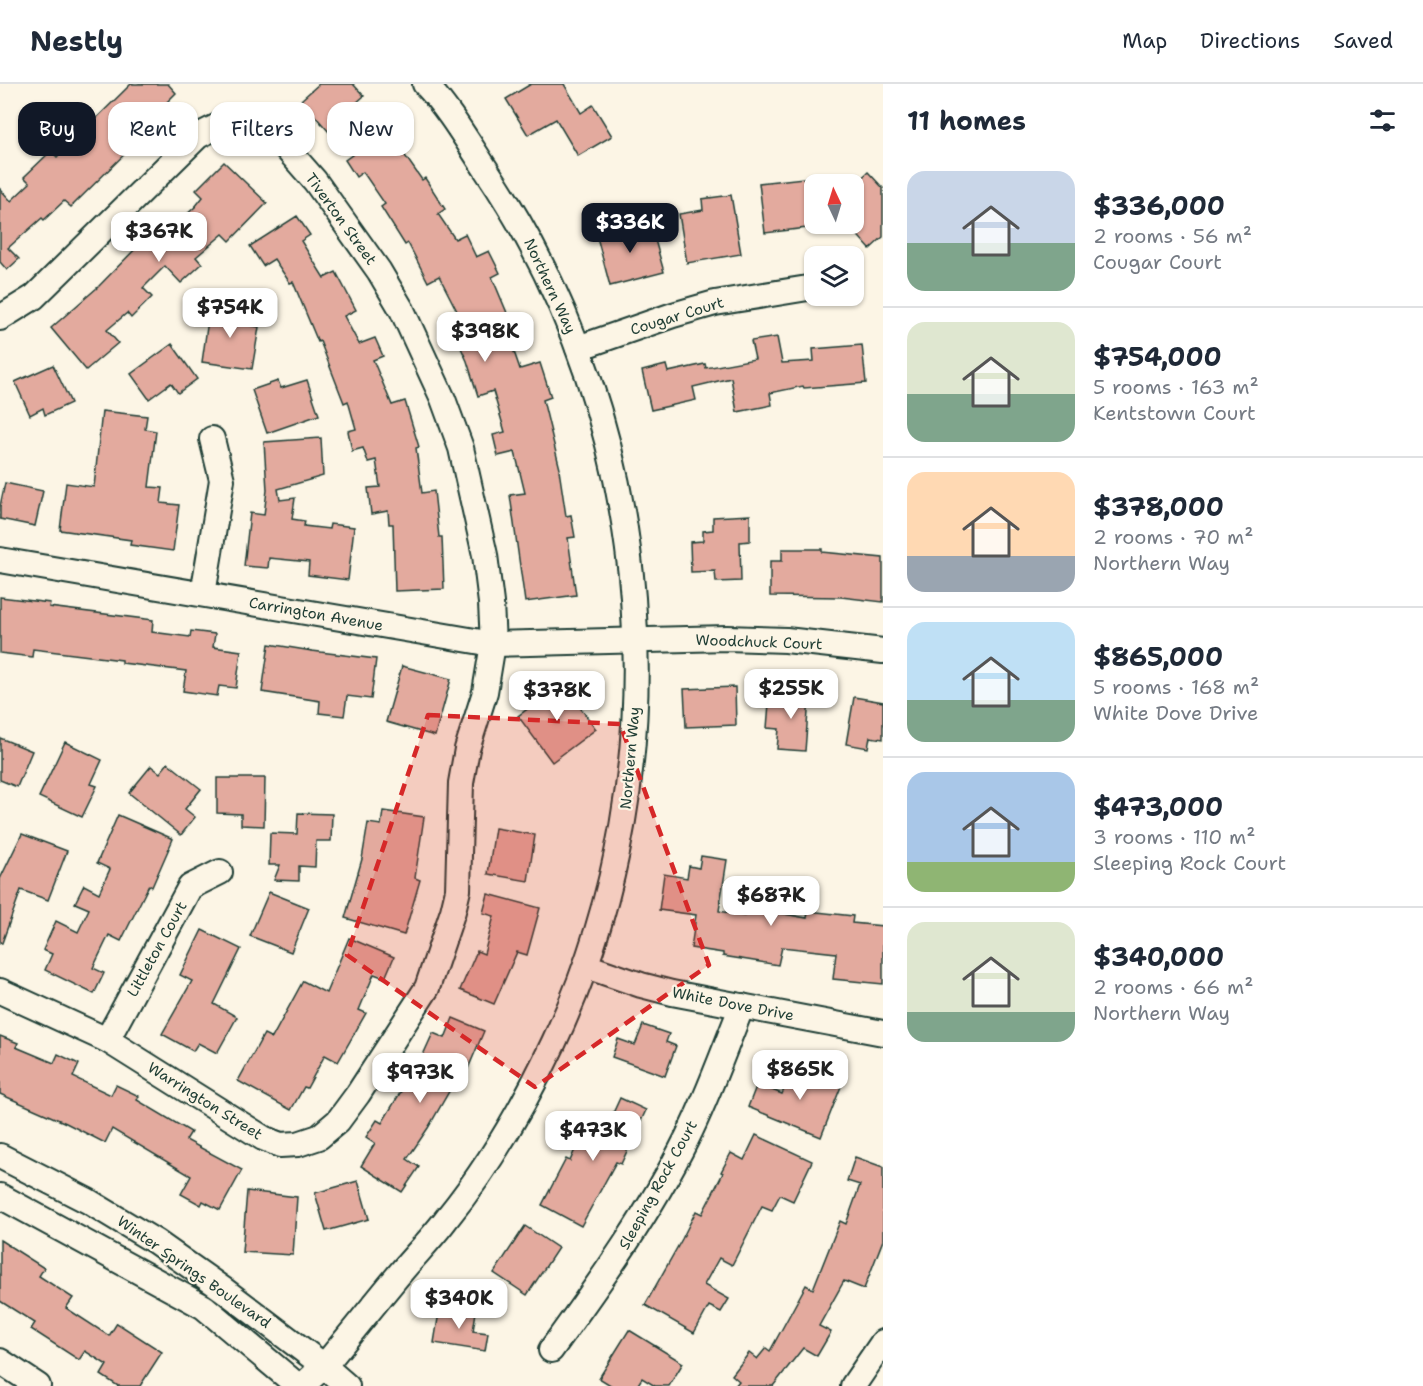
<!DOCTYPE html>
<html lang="en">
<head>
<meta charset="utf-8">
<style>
	:root { --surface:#fff; --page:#f6f6f7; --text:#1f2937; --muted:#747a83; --line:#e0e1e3; --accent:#111827 }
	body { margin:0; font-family:"Shantell Sans",sans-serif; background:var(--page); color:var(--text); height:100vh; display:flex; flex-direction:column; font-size:22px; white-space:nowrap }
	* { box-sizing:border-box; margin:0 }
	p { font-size:20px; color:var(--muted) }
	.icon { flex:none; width:33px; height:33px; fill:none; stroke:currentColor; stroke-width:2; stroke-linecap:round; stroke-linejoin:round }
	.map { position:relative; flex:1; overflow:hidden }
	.drawer { display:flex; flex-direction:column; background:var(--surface); width:540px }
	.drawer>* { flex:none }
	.top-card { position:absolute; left:18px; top:18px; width:570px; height:54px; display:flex; gap:12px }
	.needle { width:39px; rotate:356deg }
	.tools { position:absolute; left:804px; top:90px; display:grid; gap:12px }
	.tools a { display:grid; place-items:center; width:60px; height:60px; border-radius:12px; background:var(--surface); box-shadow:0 2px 4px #0004; font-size:30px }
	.price { position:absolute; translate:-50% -51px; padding:0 14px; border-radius:12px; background:#fff; color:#222; font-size:20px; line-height:39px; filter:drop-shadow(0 2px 3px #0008) }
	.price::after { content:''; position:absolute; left:50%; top:36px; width:18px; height:14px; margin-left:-9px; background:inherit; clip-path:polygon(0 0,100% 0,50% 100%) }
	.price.on { background:var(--accent); color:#fff }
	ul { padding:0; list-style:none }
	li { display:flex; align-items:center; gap:18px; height:150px; padding:0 24px }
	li+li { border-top:2px solid var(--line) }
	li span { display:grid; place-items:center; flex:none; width:168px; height:120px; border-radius:18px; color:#555 }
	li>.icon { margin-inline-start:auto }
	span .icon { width:72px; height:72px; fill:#fffc; stroke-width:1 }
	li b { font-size:26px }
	h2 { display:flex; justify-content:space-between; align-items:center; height:72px; padding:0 24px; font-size:26px }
	.pill { padding:0 21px; border-radius:18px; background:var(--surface); box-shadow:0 2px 4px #0004; font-size:21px; line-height:54px }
	.pill.on { background:var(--accent); color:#fff }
	header { display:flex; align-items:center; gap:36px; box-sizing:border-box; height:84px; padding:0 30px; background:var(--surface); border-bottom:2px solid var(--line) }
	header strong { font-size:28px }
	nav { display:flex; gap:33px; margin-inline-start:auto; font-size:21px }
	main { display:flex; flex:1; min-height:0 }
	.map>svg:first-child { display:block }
	.building { fill:#e3aa9e; stroke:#1f3d34; stroke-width:1.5 }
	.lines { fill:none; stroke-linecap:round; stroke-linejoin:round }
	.minor-casing { stroke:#1f3d34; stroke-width:28 }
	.minor { stroke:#fcf5e5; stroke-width:24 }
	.marked { fill:#d62828; fill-opacity:0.2; stroke:#d62828; stroke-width:4.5; stroke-dasharray:12 8; stroke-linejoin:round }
	.labels { text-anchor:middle; stroke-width:4.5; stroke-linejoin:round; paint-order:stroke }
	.street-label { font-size:15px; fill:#1f3d34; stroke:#fcf5e5 }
</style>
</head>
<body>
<header>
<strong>Nestly</strong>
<nav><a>Map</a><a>Directions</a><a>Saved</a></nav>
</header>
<main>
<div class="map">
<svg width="883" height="1302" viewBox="0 0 883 1302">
	<rect width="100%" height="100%" fill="#fcf5e5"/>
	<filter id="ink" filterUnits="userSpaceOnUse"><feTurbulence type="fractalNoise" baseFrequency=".0167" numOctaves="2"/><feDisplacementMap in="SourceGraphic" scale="12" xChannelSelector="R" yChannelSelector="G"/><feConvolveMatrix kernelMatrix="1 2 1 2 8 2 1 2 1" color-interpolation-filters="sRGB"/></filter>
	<g filter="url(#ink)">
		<g class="building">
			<path d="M131,0H168L176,9L166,19L173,26L144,51L71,123L64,117L44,136L42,134L8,164L19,175L7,186L0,178V105L11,117L30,99L24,93L51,67L57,73Z"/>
			<path d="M319,0H353L364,12L355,20L365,31L336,56L301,16Z"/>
			<path d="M531,0H564L581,29L593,21L612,52L578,72L556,35L528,51L506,15Z"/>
			<path d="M387,46L422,96L425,94L445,125L438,130L455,155L465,150L476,173L489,167L500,189L492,193L518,255L511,259L520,285L540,279L551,313L543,316L560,385L559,386L566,432L571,431L575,453L568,454L576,511L525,518L510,411L525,409L515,368L498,372L493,351L505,348L493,307L478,312L467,277L447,233L458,229L439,192L428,198L408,159L405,161L381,123L385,120L363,88L356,93L345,76Z"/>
			<path d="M224,78L267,119L230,157L223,150L196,173L202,180L181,199L165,182L143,204L152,213L131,234L127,229L107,246L118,259L86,286L51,244L98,203L143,157L141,155L158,140L166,149L195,123L203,113L196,106Z"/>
			<path d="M868,88L883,104V153L870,165L851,144L854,142V101Z"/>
			<path d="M812,93L814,134L806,135L807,144L765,149L759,99Z"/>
			<path d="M731,111L741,170L687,179L679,130L703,126L702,115Z"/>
			<path d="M297,132L310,151L301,157L324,194L336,188L356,226L344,232L359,260L375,254L383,272L373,276L392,321L405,317L419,363L416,364L422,409L434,407L439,453H442L444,505L395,507L393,440H389L388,427L371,430L368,404L380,403L376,376L368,378L363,364L352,367L348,347L356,345L348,317L344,319L320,257L318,258L293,198L290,199L274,175L263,182L250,162Z"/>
			<path d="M650,138L664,188L610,202L597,153Z"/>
			<path d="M210,222L249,228L247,241L259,243L252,285L202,278Z"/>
			<path d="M777,253L782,279L814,277L813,265L862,261L866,299L804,304L803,302L770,309L772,321L737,328L731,294L693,303L696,316L651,326L642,287L666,281L668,288L705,280L706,284L755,275L751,257Z"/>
			<path d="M172,260L197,295L178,309L171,299L149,315L131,290Z"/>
			<path d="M53,281L71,319L45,331L43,324L30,331L15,298Z"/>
			<path d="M307,296L319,331L267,349L252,306L278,297L281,304Z"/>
			<path d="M102,327L147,332L145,345L156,347L149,403L163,404L161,419L179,421L173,467L130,461L131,456L60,446L66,399L94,403Z"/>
			<path d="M321,354L323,392L278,405L280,416L295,414L292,435L305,437L304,442L329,445L330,440L354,443L348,496L308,491L309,478L269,474L268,484L244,482L250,429L264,431L267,406L264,358Z"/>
			<path d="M5,399L43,407L35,442L0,435V422Z"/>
			<path d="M750,431V457L740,458L741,497L716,498L715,487L691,488L690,458L703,457V447L713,446V433Z"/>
			<path d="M782,465H822V468L883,474V518L841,513L770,512V477H782Z"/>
			<path d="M0,513L50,519L49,523L153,536L152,548L190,553L191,547L215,550L213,563L241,567L236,604L219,602L217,612L183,607L186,587L122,579V576L33,565L32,573L0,569Z"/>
			<path d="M269,560L312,567L376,575L371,615L347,612L344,632L319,629L320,617L262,608Z"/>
			<path d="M402,582L451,595L435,652L386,638Z"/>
			<path d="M560,596L596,645L552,678L518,632L549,609L547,605Z"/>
			<path d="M794,601L810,602L805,667L777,665L779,645L767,644L769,619L792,621Z"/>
			<path d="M735,603L736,641L686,643L684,605Z"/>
			<path d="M854,613L883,618V655L870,653L868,664L846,660Z"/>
			<path d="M0,654L32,667L17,703L0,696Z"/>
			<path d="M65,658L102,676L91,700L97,702L82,733L39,713Z"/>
			<path d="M168,679L201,705L185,725L195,733L181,751L129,709L151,682L160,689Z"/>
			<path d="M217,694H265L264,742L241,741V730L217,729Z"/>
			<path d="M383,727L424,733L415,794L420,796L404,851L345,834L362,775L368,739L381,741Z"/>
			<path d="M298,729L332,730L331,757H316L315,783L299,782V797L274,796L280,781H269L270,749L297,750Z"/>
			<path d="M118,731L173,755L152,803L149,801L121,857L109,851L93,884L104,889L94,910L45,886L52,870L43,866L56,837L78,848L89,825L75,819L84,801L99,809L110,785L97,779Z"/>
			<path d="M495,744L535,751L528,797L488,790Z"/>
			<path d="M22,750L67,767L48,816L21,806L2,859H0V795Z"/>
			<path d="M701,772L727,776L719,827L744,832L746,823L807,834L808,827L853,832L852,839L883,842V900L833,895L836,869L782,863L778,881L723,872V869L691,864L696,831L659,826L664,790L687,794L689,782L699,784Z"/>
			<path d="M269,808L309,824L291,868L250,852Z"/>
			<path d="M488,810L540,824L527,871L517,868L494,920L460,906L477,867L484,870L494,832L483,829Z"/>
			<path d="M202,846L241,865L214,920L237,933L217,969L198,959L193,967L162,950L192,897L180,891Z"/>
			<path d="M349,854L394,873L385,894L374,890L359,926L366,929L338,978L325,971L307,1004L304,1003L291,1026L238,997L264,950L272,954L303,897L326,909Z"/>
			<path d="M453,934L484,947L467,987L462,985L428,1044L407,1075L419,1083L402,1108L361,1082L375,1059L366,1053L377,1036L382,1039L423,971L433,949L445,954Z"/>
			<path d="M643,941L669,950L666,958L676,962L665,992L612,973L618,955L635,961Z"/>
			<path d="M0,952L18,959L16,963L54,979L58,970L79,980L73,993L111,1011L116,1001L139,1012L137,1016L191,1048L186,1056L242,1086L220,1126L203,1117L201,1121L181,1110L191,1092L112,1045L105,1059L66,1039L0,1010Z"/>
			<path d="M794,981L842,1000L821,1053L748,1023L757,1000L782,1010Z"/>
			<path d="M620,1014L646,1026L621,1080L616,1078L581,1142L542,1121L566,1075L570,1077L590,1031L608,1040Z"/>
			<path d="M756,1051L812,1077L793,1117L780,1111L772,1126L762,1122L732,1181L719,1174L704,1201L729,1215L721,1228L709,1222L694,1249L645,1221L682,1155L696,1127L702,1130L723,1089L721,1088L731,1069L744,1076Z"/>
			<path d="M855,1073L883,1083V1156L864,1205L844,1197L819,1242L831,1248L817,1272L803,1264L773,1302H735L739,1297L732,1291L749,1269L757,1275L766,1264L770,1267L806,1201L813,1205L840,1137L846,1140L860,1101L847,1097Z"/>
			<path d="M358,1097L369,1135L326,1147L315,1109Z"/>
			<path d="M247,1107L297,1113L293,1171L242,1168Z"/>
			<path d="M525,1142L558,1164L527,1211L494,1189Z"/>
			<path d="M0,1156L44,1184L39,1192L73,1214L66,1224L109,1252L117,1239L162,1268L140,1302H118L101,1291L107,1281L85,1267L79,1276L31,1245L35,1239L0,1217Z"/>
			<path d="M440,1222L476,1228L473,1247L488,1249L485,1267L434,1259Z"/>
			<path d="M629,1246L683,1279L669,1302H655L642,1294L637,1302H612L599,1294Z"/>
		</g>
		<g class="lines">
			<defs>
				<g id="minor">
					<path d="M0,234L34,213L198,52L218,42L237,39L258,42L280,57L315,97L379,187L402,226L443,315L461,364L485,471L491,519L493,560L485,608L467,665L461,699L458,806L453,827L427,904L358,1010L338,1037L319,1053L298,1060L280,1061L263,1054L107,956L0,907"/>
					<path d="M578,264L673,231L715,219L814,203"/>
					<path d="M0,476L493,560L727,554L786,556L883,567"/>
					<path d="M203,510L222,396L212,355"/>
					<path d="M586,882L641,901L672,909L883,949"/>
					<path d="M107,956L190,803L220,788"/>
					<path d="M0,1072L88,1117L156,1158L224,1206L324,1282L347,1302"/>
					<path d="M0,1112L204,1223L298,1302"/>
					<path d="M551,1266C600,1198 650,1129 687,1054C708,1012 724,966 742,922"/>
					<path d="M0,1277L38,1302"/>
					<path d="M302,1302L324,1282C350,1251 375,1219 401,1188C416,1170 433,1153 447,1134C490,1081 525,1020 554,958C684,682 657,340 487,87C469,60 448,24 425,0"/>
					<path d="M853,1302L883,1258"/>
				</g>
			</defs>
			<use href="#minor" class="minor-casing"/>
			<use href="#minor" class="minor"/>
		</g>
	</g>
	<path class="marked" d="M428,631L620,640L709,881L535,1003L347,871Z"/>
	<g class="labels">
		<g class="street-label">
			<text transform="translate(341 135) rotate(54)" y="5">Tiverton Street</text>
			<text transform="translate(550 202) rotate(65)" y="5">Northern Way</text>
			<text transform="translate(677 232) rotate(-17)" y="5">Cougar Court</text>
			<text transform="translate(316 530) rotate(10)" y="5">Carrington Avenue</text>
			<text transform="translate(759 558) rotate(2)" y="5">Woodchuck Court</text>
			<text transform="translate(630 674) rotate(-85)" y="5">Northern Way</text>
			<text transform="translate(157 865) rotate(-61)" y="5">Littleton Court</text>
			<text transform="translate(733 920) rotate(11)" y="5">White Dove Drive</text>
			<text transform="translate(205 1017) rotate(32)" y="5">Warrington Street</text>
			<text transform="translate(658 1101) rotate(-61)" y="5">Sleeping Rock Court</text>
			<text transform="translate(194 1188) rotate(35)" y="5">Winter Springs Boulevard</text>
		</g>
	</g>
</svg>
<div class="tools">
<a><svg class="needle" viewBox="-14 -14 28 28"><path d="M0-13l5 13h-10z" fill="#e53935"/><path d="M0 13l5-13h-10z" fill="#747a83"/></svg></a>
<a><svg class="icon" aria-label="layers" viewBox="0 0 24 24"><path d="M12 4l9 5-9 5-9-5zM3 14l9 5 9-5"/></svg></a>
</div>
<b class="price on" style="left:630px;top:170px">$336K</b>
<b class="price" style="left:159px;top:179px">$367K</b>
<b class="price" style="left:230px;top:255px">$754K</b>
<b class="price" style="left:485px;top:279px">$398K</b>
<b class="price" style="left:791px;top:636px">$255K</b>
<b class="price" style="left:557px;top:638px">$378K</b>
<b class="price" style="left:771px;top:843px">$687K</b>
<b class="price" style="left:800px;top:1017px">$865K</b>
<b class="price" style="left:420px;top:1020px">$973K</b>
<b class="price" style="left:593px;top:1078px">$473K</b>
<b class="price" style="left:459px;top:1246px">$340K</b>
<div class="top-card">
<a class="pill on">Buy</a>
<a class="pill">Rent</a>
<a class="pill">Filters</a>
<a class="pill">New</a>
</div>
</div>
<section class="drawer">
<h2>11 homes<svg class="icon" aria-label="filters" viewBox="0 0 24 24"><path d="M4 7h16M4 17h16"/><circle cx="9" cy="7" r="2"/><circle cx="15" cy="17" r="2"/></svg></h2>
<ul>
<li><span style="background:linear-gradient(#c9d6e8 60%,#7fa58c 0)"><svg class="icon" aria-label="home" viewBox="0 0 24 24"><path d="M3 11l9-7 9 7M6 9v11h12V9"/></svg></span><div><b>$336,000</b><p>2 rooms · 56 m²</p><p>Cougar Court</p></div></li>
<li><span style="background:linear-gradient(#dfe7d0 60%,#7fa58c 0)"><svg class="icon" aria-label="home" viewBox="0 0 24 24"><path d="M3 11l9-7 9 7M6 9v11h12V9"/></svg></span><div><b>$754,000</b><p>5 rooms · 163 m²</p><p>Kentstown Court</p></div></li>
<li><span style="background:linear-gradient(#ffd9b3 70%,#9aa5b1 0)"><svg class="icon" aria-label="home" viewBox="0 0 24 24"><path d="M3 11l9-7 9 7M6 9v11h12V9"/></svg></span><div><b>$378,000</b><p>2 rooms · 70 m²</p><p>Northern Way</p></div></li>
<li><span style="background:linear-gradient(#bfe0f5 65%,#7fa58c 0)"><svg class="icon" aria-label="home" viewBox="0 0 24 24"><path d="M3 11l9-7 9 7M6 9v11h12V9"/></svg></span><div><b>$865,000</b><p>5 rooms · 168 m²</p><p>White Dove Drive</p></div></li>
<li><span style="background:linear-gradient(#a9c7e8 75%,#8fb573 0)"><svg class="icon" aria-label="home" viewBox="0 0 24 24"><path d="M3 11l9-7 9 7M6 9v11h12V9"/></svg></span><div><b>$473,000</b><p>3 rooms · 110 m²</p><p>Sleeping Rock Court</p></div></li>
<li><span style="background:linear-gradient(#dfe7d0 75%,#7fa58c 0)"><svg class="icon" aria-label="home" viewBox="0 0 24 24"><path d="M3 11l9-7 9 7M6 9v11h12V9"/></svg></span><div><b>$340,000</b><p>2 rooms · 66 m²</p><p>Northern Way</p></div></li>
</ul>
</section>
</main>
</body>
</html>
